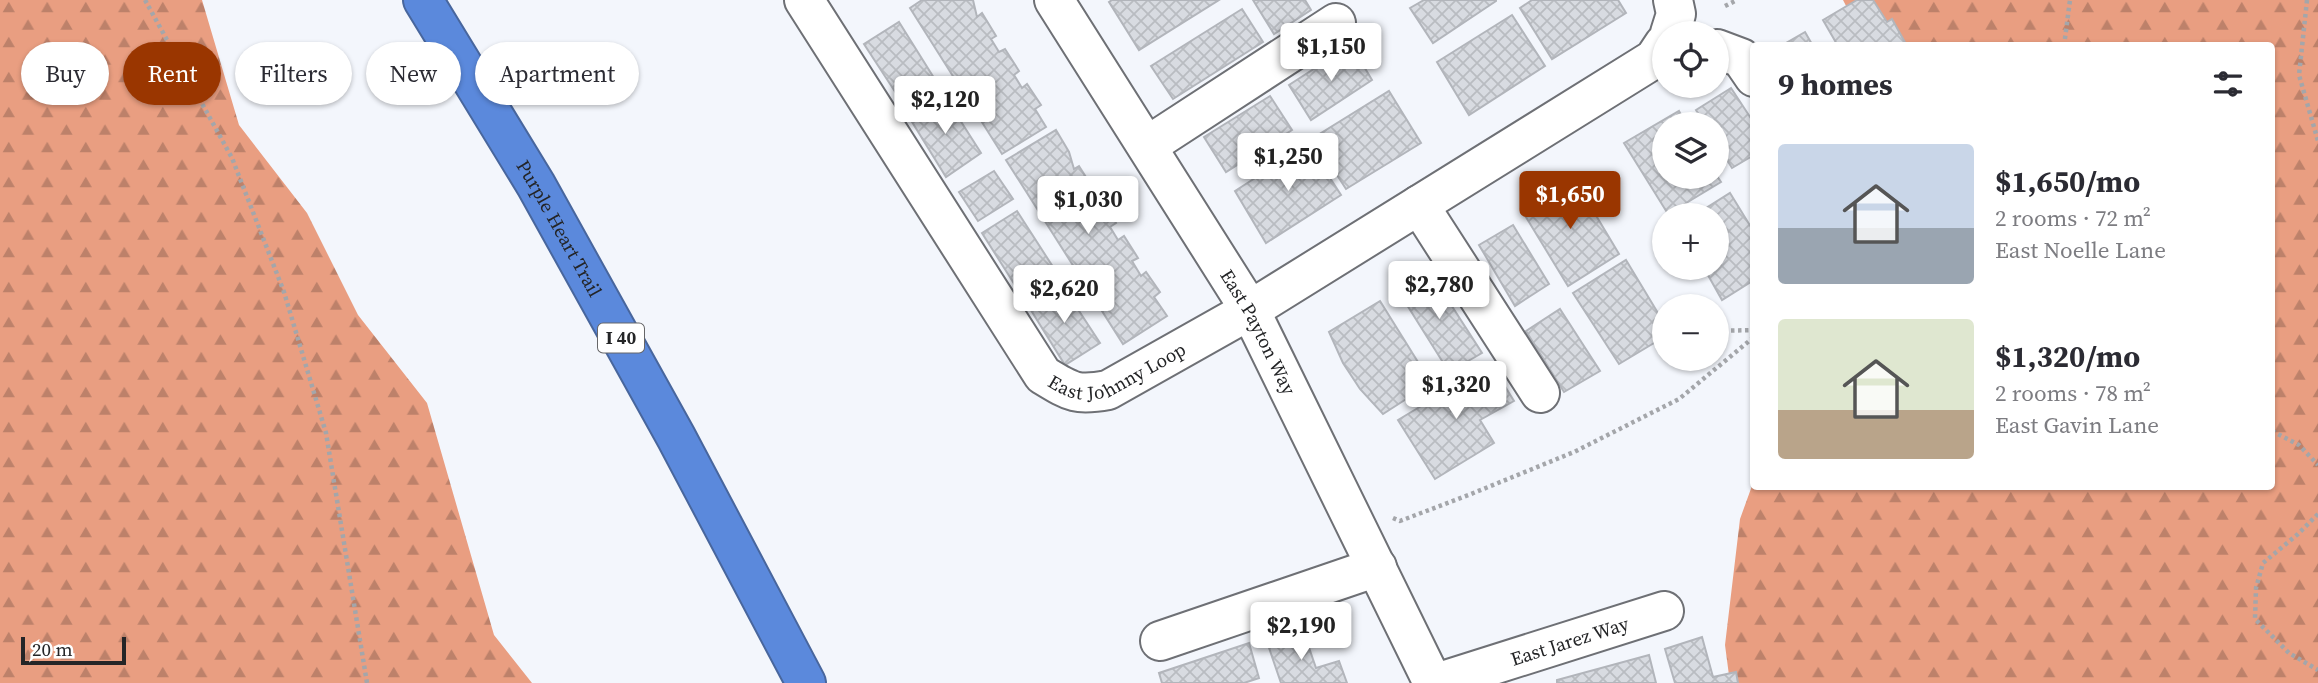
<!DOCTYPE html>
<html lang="en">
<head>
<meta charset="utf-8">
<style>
	:root { --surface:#fff; --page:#f2f2f3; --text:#2b2b33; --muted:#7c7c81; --accent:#9a3600 }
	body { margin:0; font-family:"Source Serif 4",serif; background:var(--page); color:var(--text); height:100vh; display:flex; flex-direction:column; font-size:26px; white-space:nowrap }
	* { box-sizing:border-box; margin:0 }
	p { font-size:23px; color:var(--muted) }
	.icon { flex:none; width:38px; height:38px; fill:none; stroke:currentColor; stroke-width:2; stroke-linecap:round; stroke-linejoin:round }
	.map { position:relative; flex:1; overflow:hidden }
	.details { position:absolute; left:1750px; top:42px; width:525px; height:448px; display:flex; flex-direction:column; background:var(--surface); border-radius:7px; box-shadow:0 2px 5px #0004 }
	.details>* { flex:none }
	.top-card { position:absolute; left:21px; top:42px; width:665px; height:63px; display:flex; gap:14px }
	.fabs { position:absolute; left:1652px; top:21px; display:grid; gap:14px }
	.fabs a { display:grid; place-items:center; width:77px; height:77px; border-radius:50%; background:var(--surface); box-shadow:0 2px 5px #0004; font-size:35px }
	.scale { position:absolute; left:21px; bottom:18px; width:105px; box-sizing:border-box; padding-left:7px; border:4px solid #242527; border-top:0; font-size:19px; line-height:24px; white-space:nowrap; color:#242527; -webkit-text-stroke:5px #fff; paint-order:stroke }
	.price { position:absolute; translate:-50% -60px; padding:0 16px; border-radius:7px; background:#fff; color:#222; font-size:23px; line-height:46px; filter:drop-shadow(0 2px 4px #0008) }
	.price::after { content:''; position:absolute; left:50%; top:42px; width:21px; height:16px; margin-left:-10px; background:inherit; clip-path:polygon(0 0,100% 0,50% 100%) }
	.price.selected { background:var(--accent); color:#fff }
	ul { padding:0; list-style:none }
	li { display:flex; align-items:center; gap:21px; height:175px; padding:0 28px }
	li span { display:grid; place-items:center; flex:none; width:196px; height:140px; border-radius:7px; color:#555 }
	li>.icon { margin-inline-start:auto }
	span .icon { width:84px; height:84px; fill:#fffc; stroke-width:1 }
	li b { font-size:30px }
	h2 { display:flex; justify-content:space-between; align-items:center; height:84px; padding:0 28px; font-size:30px }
	.chip { padding:0 24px; border-radius:32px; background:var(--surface); box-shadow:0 2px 5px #0004; font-size:24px; line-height:63px }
	.chip.selected { background:var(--accent); color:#fff }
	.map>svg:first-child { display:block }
	.forest { fill:url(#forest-firs) }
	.building { fill:url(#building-cross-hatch); stroke:#b2b5bb; stroke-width:2 }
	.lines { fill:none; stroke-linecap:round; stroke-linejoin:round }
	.minor-casing { stroke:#6e7075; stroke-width:42 }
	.highway-casing { stroke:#48669d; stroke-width:42 }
	.path { stroke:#a4a6aa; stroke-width:4.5; stroke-dasharray:3.5 3.5; stroke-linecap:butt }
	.minor { stroke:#fff; stroke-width:38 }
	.highway { stroke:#5b89dc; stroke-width:38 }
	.labels { text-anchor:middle; stroke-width:5; stroke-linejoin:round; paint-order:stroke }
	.shield { fill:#fff; stroke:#666668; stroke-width:2 }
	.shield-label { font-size:18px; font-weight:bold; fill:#242527 }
	.street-label { font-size:19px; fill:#242527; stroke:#fff }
</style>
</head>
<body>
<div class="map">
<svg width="2318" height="683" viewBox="0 0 2318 683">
	<defs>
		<pattern id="forest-firs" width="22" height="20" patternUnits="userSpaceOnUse" patternTransform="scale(1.75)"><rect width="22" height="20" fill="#e99e81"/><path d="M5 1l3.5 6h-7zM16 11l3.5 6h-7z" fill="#bd816a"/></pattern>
		<pattern id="building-cross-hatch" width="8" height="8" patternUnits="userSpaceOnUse" patternTransform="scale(1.75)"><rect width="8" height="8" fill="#d8dbe1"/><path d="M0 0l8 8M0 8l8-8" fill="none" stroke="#b9bcc1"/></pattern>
	</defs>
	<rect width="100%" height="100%" fill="#f3f6fc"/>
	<g class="forest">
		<path d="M0,0H202L239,125L307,213L358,315L427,403L494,635L532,683H0Z"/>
		<path d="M1843,0H2318V683H1730L1725,645L1740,519L1753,483L1754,486H2272V46L1866,45Z"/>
	</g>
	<g class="building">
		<path d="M922,0H973L977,17L982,13L996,36L991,39L999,52L1005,49L1019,71L1014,75L1022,88L1027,84L1041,105L1035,109L1046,127L1002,154L910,8Z"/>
		<path d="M1112,0H1219L1139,50L1109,2Z"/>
		<path d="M1253,0H1305L1311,10L1274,34Z"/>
		<path d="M1424,0H1496V1L1433,43L1410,8Z"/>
		<path d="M1532,0H1618L1626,13L1552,59L1520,8Z"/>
		<path d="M1857,0H1873L1887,22L1892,19L1907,46H1838L1823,20Z"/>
		<path d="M1242,9L1263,42L1173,99L1151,66Z"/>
		<path d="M1512,15L1545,66L1469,115L1437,62Z"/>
		<path d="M899,22L939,86L905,107L864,44Z"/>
		<path d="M1805,32L1813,46H1781Z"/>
		<path d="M1351,45L1372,80L1311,120L1289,85Z"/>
		<path d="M1731,88L1754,123V155L1732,168L1717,144V124H1705L1696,110Z"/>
		<path d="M1389,91L1421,143L1346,189L1313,138Z"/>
		<path d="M944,95L981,153L946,177L909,117Z"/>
		<path d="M1270,96L1292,130L1226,172L1204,137Z"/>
		<path d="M1679,111L1686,124H1664V177L1717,176L1721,182L1668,214L1624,143Z"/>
		<path d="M1056,130L1069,152L1074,169L1079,166L1093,188L1087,191L1096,205L1101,201L1116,223L1110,227L1118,240L1124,236L1138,258L1132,261L1141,276L1146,272L1160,292L1154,297L1167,316L1123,344L1006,160Z"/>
		<path d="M1308,144L1341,195L1266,243L1235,191Z"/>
		<path d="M994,171L1013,199L978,221L959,192Z"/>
		<path d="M1573,177L1619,254L1568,286L1521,209Z"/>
		<path d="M1730,193L1754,232V280L1722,300L1704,268H1717V215H1695Z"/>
		<path d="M1017,211L1055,270L1020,293L982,233Z"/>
		<path d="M1513,225L1549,284L1515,306L1479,245Z"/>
		<path d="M1626,260L1664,323V337L1619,364L1573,293Z"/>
		<path d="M1428,269L1482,353L1449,372L1397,289Z"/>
		<path d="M1062,285L1100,343L1065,365L1029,307Z"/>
		<path d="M1380,301L1431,383L1383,414L1360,389L1343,363L1329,332Z"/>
		<path d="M1560,309L1600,371L1564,392L1526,331Z"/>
		<path d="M1491,364L1514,401L1480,420L1494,443L1435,479L1398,420Z"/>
		<path d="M1303,630L1316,668L1339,661L1347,683H1281L1267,642Z"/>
		<path d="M1702,637L1713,677L1736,672L1738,683H1675L1665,649Z"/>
		<path d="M1249,643L1259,678L1244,683H1162L1159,673Z"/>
		<path d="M1649,655L1656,683H1557V680Z"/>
	</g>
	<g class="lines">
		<defs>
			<g id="minor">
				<path id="s1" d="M804,0L1043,375C1071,392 1076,396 1108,390L1250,310L1654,59L1664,44"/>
				<path id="s2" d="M1054,0L1250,310L1433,683"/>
				<path d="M1670,33L1676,14L1673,0"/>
				<path d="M1717,49L1741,58L1754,77"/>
				<path d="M1147,146L1336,23"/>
				<path d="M1419,205L1540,393"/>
				<path d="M1160,641L1377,567"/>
				<path id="s3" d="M1436,683L1664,611"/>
			</g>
			<g id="highway">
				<path id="s4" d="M423,0L536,185L676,437L806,683"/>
			</g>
		</defs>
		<use href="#minor" class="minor-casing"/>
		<use href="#highway" class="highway-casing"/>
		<g class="path">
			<path d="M145,0L232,158L284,292L326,433L367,683"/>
			<path d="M2307,0L2299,75L2318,141"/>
			<path d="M1725,6L1737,0"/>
			<path d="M2064,46L2070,0"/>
			<path d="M1717,331L1754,330"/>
			<path d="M2272,431L2299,445L2318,465"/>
			<path d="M2318,514L2298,534L2263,563L2256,588L2255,619L2289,653L2318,670"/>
			<path d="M1393,518L1400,521L1471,494L1574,452L1679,399L1754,337"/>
		</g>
		<use href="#minor" class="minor"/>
		<use href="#highway" class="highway"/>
	</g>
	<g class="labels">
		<rect class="shield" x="598" y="323.5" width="46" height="29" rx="5"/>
		<g class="shield-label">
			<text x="621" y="344">I 40</text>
		</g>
		<g class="street-label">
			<text dy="7" stroke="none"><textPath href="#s4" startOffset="266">Purple Heart Trail</textPath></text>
			<text dy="7" stroke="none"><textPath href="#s2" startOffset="390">East Payton Way</textPath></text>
			<text dy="7" stroke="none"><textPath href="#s1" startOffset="527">East Johnny Loop</textPath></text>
			<text dy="7" stroke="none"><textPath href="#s3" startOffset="140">East Jarez Way</textPath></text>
		</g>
	</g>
</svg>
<div class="fabs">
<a><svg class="icon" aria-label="locate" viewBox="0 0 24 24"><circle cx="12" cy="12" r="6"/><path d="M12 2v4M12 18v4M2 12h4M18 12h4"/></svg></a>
<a><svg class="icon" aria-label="layers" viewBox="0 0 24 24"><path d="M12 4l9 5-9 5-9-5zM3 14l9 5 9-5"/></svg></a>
<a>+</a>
<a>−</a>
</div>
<div class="scale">20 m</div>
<b class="price" style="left:1331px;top:83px">$1,150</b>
<b class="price" style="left:945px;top:136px">$2,120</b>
<b class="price" style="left:1288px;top:193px">$1,250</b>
<b class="price selected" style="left:1570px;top:231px">$1,650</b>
<b class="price" style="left:1088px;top:236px">$1,030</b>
<b class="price" style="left:1439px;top:321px">$2,780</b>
<b class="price" style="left:1064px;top:325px">$2,620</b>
<b class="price" style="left:1456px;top:421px">$1,320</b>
<b class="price" style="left:1301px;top:662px">$2,190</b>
<div class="top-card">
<a class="chip">Buy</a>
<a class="chip selected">Rent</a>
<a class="chip">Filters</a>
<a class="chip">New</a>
<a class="chip">Apartment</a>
</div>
<section class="details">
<h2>9 homes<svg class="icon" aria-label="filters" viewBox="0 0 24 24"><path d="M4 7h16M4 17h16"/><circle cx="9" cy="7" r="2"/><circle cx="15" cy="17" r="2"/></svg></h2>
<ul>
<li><span style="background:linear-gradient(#c9d6e8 60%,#9aa5b1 0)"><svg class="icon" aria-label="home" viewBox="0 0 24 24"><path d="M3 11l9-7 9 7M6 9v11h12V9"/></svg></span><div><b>$1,650/mo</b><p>2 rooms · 72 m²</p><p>East Noelle Lane</p></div></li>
<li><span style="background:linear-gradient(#dfe7d0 65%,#b9a48a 0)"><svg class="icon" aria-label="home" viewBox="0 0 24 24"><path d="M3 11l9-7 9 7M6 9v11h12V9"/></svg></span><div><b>$1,320/mo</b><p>2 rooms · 78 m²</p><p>East Gavin Lane</p></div></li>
</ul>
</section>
</div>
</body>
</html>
